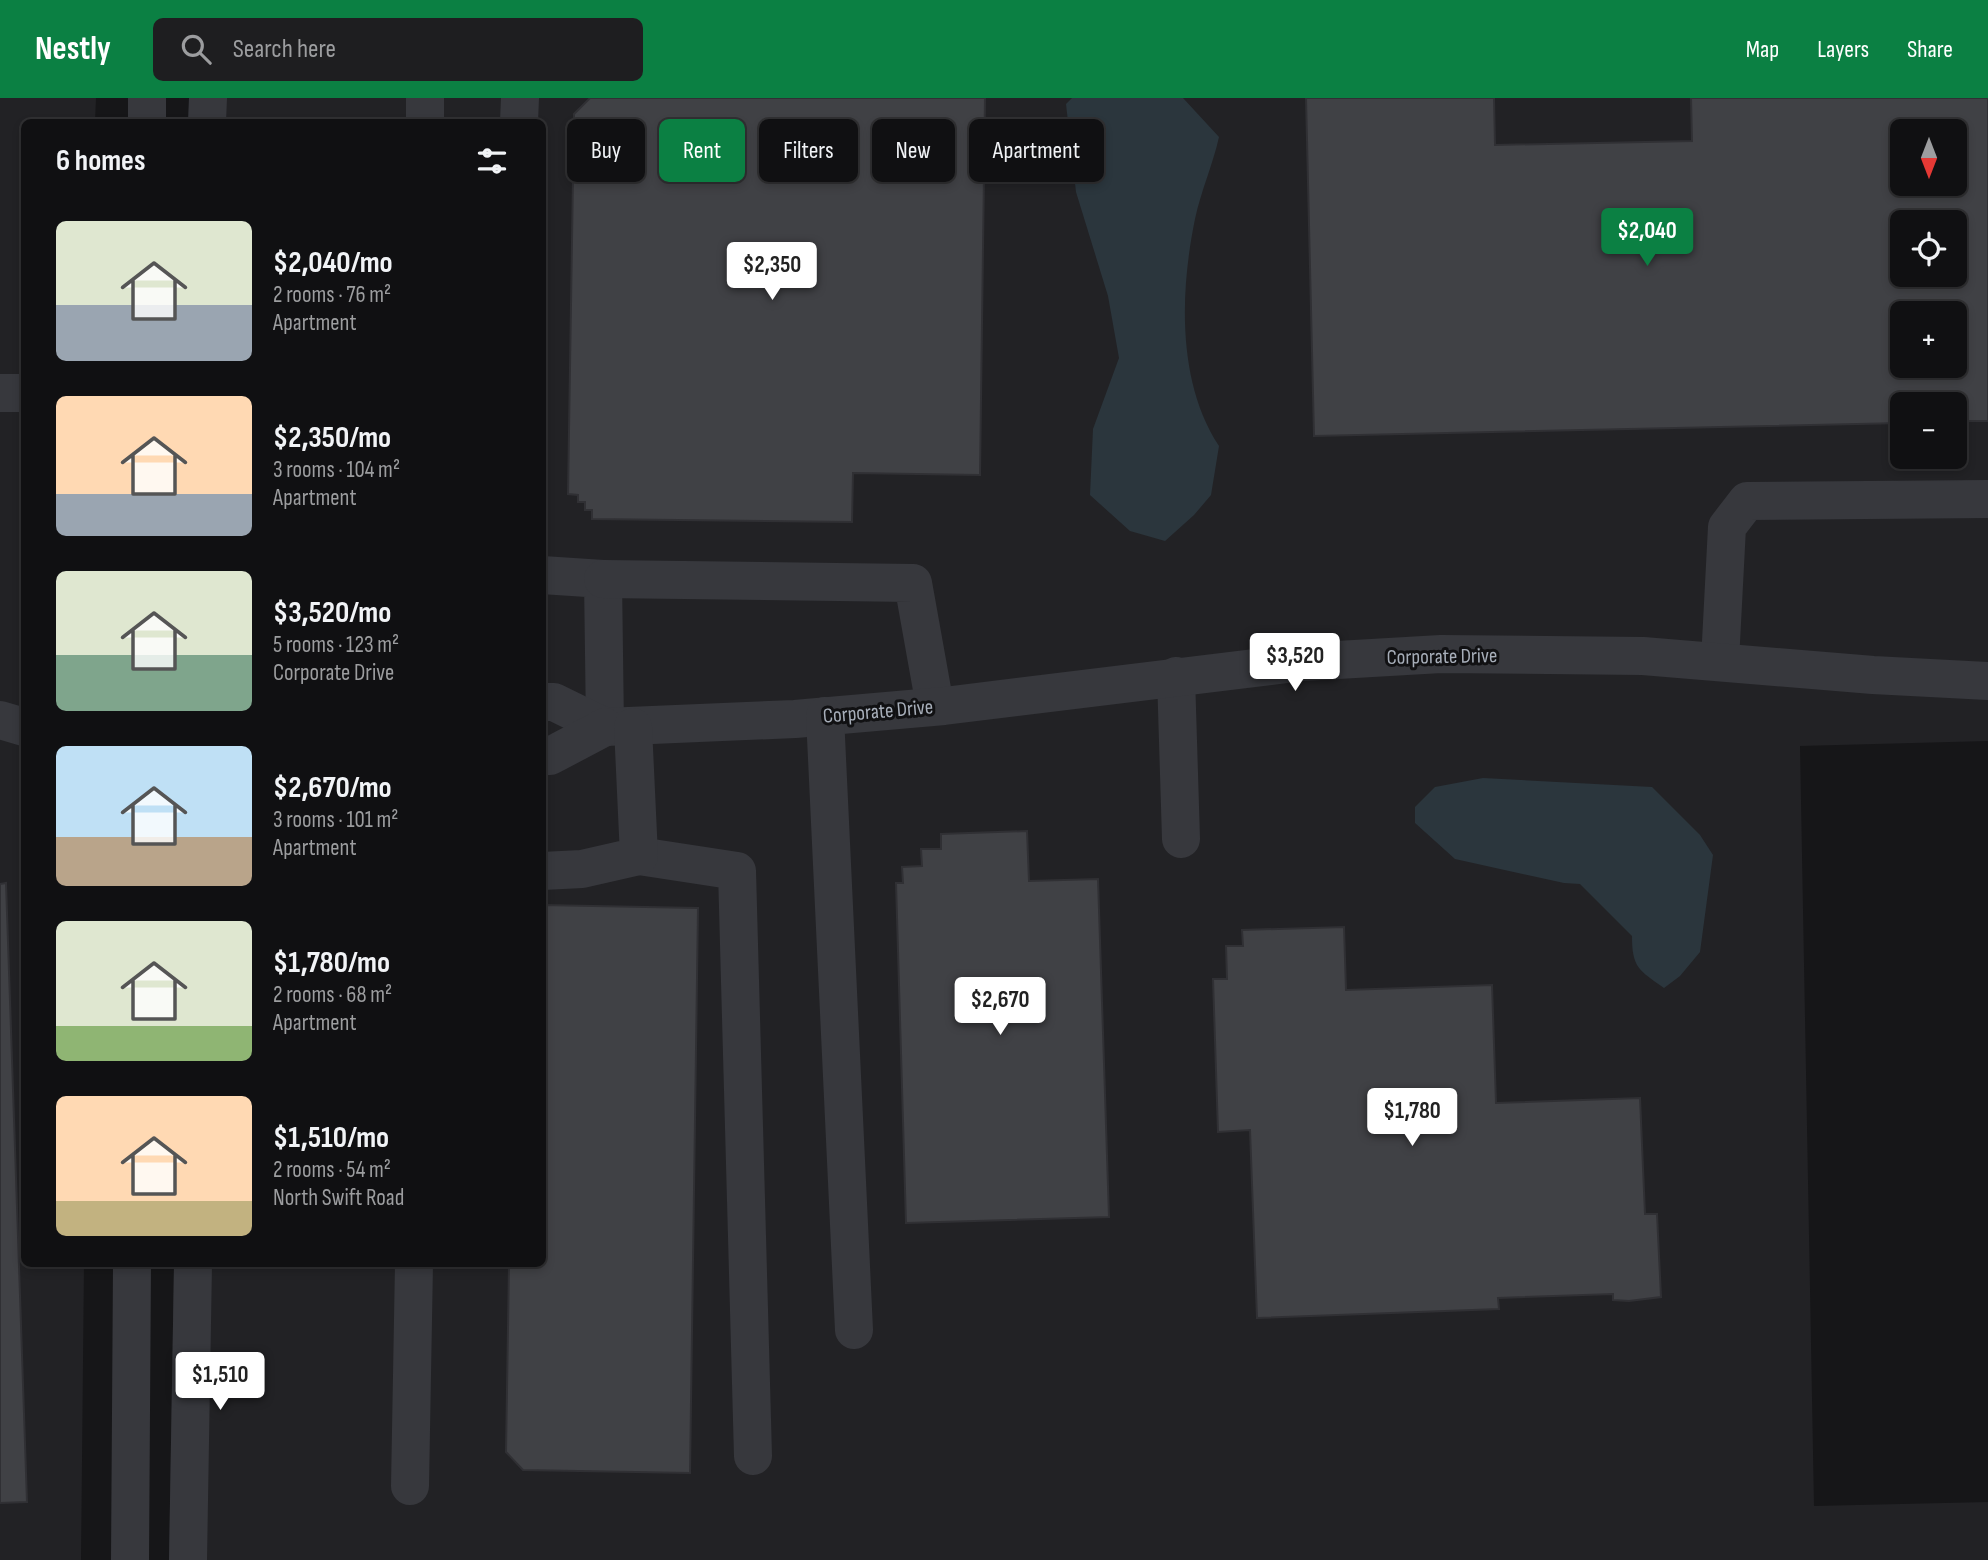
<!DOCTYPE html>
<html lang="en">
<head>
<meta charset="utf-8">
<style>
	:root { --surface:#101012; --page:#1e1e20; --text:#f1f3f6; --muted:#9c9d9f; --line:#303032; --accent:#0b8043 }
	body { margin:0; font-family:"Sofia Sans Condensed",sans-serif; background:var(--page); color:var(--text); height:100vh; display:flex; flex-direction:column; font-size:26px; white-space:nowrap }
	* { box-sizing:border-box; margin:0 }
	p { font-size:23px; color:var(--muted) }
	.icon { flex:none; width:38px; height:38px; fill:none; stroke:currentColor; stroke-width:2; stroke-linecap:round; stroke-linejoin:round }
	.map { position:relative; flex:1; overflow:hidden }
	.panel { position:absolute; left:21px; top:21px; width:525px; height:1148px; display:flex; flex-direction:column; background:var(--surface); border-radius:10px; box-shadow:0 4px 10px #0003,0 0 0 2px var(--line) }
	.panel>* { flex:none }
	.guide { position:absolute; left:567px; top:21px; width:665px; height:63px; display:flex; gap:14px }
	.needle { width:46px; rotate:180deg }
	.controls { position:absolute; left:1890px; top:21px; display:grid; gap:14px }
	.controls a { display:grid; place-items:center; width:77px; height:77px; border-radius:10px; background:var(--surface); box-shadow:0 4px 10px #0003,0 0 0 2px var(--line); font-size:35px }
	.price { position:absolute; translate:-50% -60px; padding:0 16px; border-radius:7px; background:#fff; color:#222; font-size:23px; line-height:46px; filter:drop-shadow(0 2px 4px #0008) }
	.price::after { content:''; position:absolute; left:50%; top:42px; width:21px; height:16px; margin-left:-10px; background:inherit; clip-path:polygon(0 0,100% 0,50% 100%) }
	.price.selected { background:var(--accent); color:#fff }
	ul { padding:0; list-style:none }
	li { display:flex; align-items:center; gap:21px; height:175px; padding:0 35px }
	li span { display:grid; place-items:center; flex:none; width:196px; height:140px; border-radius:10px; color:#555 }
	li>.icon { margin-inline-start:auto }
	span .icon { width:84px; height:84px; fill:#fffc; stroke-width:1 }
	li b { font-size:30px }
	h2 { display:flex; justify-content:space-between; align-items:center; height:84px; padding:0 35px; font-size:30px }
	.pill { padding:0 24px; border-radius:10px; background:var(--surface); box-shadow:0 4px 10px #0003,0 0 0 2px var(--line); font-size:24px; line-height:63px }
	.pill.selected { background:var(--accent); color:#fff }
	header { display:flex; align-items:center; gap:42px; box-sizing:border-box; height:98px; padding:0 35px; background:var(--accent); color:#fff }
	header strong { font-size:33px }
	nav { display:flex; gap:38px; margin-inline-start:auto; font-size:24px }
	.search { width:490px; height:63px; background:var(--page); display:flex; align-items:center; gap:18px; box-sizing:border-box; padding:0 24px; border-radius:10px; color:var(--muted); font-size:26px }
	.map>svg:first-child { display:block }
	.built { fill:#222225; fill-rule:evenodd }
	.water { fill:#2b363d }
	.building { fill:#404145; stroke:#303034; stroke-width:2; fill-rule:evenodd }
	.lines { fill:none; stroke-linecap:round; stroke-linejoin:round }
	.minor { stroke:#37383d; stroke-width:38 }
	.labels { text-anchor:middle; stroke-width:6; stroke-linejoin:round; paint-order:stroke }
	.street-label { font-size:21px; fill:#a7aeb9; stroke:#111113 }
</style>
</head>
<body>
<header>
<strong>Nestly</strong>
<div class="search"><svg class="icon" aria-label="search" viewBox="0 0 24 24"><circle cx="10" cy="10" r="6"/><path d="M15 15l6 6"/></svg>Search here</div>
<nav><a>Map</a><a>Layers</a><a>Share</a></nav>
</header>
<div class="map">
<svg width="1988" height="1462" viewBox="0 0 1988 1462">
	<rect width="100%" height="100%" fill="#161618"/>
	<g class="built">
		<path d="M0,0H96L95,24H24V1166H84L81,1462H0Z"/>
		<path d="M195,0H1988V643L1800,648L1814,1408L1988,1404V1462H169L174,1166H542V24H194ZM1902,33H1955V86H1902ZM1902,124H1955V177H1902ZM1902,215H1955V268H1902ZM1902,306H1955V359H1902Z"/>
	</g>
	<g class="water">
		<path d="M1072,0H1183L1219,39C1213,66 1201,93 1195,121C1180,194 1177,284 1219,348L1211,397L1194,417L1165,443L1130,433L1090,397L1093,331L1119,260L1108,198L1076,94L1066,6Z"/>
		<path d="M1483,680L1652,689L1700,737L1713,757L1700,854L1680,878L1664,890C1639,872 1632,870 1632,838L1580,786L1564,785L1455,761L1415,725V709L1435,689Z"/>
	</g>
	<g class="building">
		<path d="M590,0H985L980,377L853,375L852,424L592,421V412H585V404H578V397L568,396L574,16Z"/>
		<path d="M1306,0H1494L1495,47L1692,43L1691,0H1988V323H1955V306H1902V325L1314,338ZM1902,33H1955V86H1902ZM1902,124H1955V177H1902ZM1902,215H1955V268H1902Z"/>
		<path d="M1027,733L1029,783L1098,781L1109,1119L906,1125L896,785H903L902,769L922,768L921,751H941V736Z"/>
		<path d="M6,785L27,1404L0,1405V786Z"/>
		<path d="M542,807L698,810L690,1375L523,1372L506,1354L509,1166H542Z"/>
		<path d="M1344,829L1346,892L1492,887L1496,1005L1640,1000L1645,1116H1657L1661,1199L1629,1203L1613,1202V1196L1498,1200L1499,1211L1257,1220L1250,1032L1218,1034L1213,881H1227L1226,848H1243L1242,832Z"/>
	</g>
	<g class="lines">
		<g class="minor">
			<path d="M147,24V0"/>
			<path d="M207,24L208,0"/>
			<path d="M425,24V0"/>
			<path d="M519,24L520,0"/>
			<path d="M0,295H24"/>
			<path d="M542,477L603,481L605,629"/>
			<path d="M603,481L913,485L935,608"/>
			<path d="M1720,563L1727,429L1747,403L1988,401"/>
			<path d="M1176,578L1181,741"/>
			<path d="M542,604H554L605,629L795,621L944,608L1303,564L1441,556L1643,558L1873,577L1988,583"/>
			<path d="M825,618L854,1232"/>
			<path d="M0,622L24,629"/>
			<path d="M542,658H550L605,629"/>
			<path d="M639,758L737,773L753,1358"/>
			<path d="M542,773L582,771L639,758L633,629"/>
			<path d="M410,1388L414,1166"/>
			<path d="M130,1462L132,1166"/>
			<path d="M188,1462L193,1166"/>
		</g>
	</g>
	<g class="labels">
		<g class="street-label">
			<text transform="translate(1442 558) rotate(-1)" y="7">Corporate Drive</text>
			<text transform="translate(878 613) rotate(-5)" y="7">Corporate Drive</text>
		</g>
	</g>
</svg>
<div class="controls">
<a><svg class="needle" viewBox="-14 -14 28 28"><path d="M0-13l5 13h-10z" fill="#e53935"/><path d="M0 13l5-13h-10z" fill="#9c9d9f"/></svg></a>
<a><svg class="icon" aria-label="locate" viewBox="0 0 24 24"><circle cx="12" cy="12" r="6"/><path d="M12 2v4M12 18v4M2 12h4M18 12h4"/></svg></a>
<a>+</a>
<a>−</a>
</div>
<b class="price selected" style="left:1647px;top:170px">$2,040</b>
<b class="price" style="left:772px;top:204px">$2,350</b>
<b class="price" style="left:1295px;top:595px">$3,520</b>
<b class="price" style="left:1000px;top:939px">$2,670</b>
<b class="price" style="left:1412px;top:1050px">$1,780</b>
<b class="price" style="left:220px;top:1314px">$1,510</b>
<div class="guide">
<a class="pill">Buy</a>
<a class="pill selected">Rent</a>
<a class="pill">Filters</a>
<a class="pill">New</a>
<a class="pill">Apartment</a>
</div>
<section class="panel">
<h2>6 homes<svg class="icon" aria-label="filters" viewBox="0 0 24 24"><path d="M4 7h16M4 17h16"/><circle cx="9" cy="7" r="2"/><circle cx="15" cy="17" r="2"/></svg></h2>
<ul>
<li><span style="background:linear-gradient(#dfe7d0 60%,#9aa5b1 0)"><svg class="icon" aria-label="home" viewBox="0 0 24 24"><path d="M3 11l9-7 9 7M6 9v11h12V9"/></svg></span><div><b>$2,040/mo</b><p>2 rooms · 76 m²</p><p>Apartment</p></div></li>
<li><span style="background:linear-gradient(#ffd9b3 70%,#9aa5b1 0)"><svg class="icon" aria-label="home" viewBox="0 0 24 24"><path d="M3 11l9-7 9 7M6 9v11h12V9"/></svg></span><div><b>$2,350/mo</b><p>3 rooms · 104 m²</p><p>Apartment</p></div></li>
<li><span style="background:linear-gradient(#dfe7d0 60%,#7fa58c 0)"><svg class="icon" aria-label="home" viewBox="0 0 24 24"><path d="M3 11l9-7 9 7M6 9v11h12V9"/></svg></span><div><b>$3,520/mo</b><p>5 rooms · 123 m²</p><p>Corporate Drive</p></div></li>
<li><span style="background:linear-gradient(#bfe0f5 65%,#b9a48a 0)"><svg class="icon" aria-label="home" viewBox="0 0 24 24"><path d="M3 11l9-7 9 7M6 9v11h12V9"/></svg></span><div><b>$2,670/mo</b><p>3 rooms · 101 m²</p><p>Apartment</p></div></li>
<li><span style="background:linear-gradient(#dfe7d0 75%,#8fb573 0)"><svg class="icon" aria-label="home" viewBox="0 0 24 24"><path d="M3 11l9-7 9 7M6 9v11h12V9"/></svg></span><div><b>$1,780/mo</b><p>2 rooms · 68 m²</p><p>Apartment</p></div></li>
<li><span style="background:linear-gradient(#ffd9b3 75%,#c2b280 0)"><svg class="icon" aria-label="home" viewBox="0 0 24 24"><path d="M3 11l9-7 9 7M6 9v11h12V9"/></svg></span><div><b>$1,510/mo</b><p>2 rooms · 54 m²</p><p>North Swift Road</p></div></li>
</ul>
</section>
</div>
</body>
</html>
